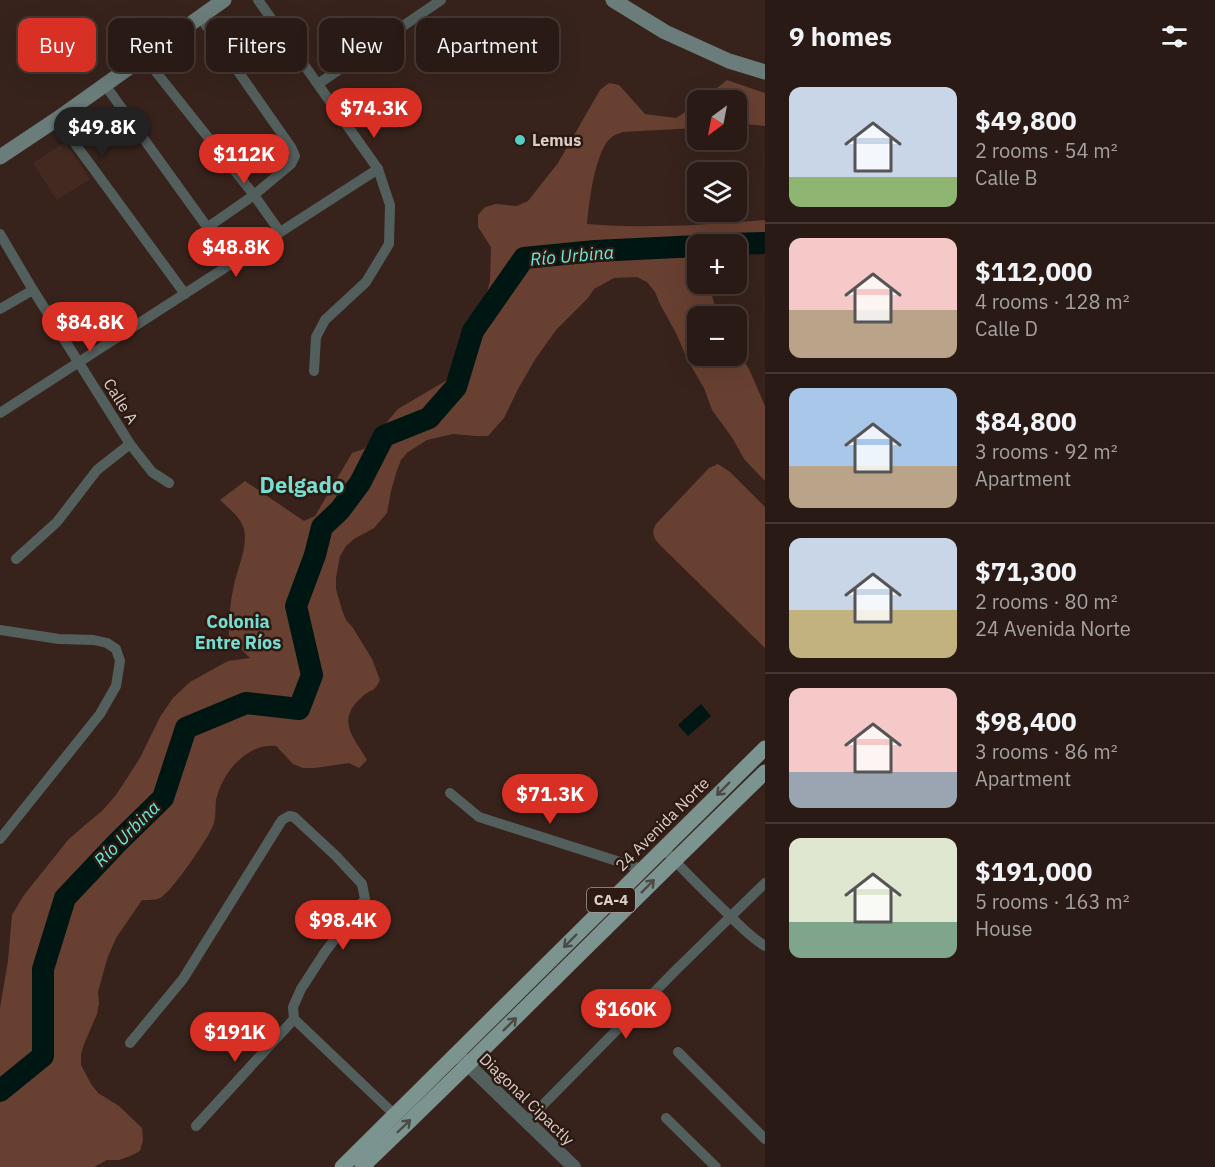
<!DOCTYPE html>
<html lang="en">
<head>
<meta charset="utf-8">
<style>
	:root { --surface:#291a15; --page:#31231e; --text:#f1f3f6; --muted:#a5a1a0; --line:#453834; --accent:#d93025 }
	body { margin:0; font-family:"IBM Plex Sans",sans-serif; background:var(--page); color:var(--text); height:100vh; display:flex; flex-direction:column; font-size:22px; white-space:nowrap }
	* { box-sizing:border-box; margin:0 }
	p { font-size:20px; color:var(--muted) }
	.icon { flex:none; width:33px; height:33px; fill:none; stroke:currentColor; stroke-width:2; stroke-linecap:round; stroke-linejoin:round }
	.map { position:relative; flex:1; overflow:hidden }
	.panel { display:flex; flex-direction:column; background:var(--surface); width:450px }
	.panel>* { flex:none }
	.hud { position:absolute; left:18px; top:18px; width:570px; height:54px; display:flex; gap:12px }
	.needle { width:39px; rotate:212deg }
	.fabs { position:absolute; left:687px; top:90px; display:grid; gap:12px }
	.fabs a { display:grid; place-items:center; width:60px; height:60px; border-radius:12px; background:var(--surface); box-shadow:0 6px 24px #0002,0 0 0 2px var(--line); font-size:30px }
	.price { position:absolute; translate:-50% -51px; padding:0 14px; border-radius:21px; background:var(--accent); color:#fff; font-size:20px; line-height:39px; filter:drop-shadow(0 2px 3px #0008) }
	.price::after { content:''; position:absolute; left:50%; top:36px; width:18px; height:14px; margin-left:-9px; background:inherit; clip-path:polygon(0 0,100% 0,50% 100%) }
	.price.active { background:#222; color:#fff }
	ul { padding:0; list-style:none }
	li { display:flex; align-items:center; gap:18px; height:150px; padding:0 24px }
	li+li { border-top:2px solid var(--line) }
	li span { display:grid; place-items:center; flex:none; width:168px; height:120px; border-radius:12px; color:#555 }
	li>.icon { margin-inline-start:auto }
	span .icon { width:72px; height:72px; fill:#fffc; stroke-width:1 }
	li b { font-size:26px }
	h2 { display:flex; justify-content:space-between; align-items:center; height:72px; padding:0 24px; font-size:26px }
	.chip { padding:0 21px; border-radius:12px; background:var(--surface); box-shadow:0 6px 24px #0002,0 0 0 2px var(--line); font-size:21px; line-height:54px }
	.chip.active { background:var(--accent); color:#fff }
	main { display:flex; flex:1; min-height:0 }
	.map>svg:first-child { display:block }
	.built { fill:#442920 }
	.green { fill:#684031 }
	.water { fill:#001613 }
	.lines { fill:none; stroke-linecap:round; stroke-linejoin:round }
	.river { stroke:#001613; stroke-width:22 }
	.minor { stroke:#535f5d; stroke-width:10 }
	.tertiary { stroke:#535f5d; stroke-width:14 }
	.secondary { stroke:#6a7d7a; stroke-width:15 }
	.primary { stroke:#7c9490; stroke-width:15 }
	.oneway { stroke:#4c4a44 }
	.poi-dot { fill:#58cec0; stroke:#2c1912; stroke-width:2 }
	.labels { text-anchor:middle; stroke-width:5; stroke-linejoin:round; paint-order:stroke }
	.shield { fill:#2c1912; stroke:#a79893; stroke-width:1.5 }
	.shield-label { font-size:15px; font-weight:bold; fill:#dccfca }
	.poi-label { font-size:16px; font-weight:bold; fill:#dccfca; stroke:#2c1912; text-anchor:start }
	.street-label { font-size:16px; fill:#dccfca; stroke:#2c1912 }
	.water-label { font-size:18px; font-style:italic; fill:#64eddd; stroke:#2c1912 }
	.neighbourhood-label { font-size:18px; font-weight:bold; fill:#75ded1; stroke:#2c1912 }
	.district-label { font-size:22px; font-weight:bold; fill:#75ded1; stroke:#2c1912 }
</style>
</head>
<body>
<main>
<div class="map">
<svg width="765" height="1167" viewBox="0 0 765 1167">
	<rect width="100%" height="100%" fill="#37231c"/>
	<path class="built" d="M65,142L90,179L57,200L33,163Z"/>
	<g class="green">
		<path d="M727,80L765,93V126L737,123L736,100H702Z"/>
		<path d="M609,83L619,85L645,114L676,118L697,104V128L622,132C619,134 616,134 613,136C595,148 589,203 587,224C645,229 707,225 765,220V250H737L736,244H698V284H709L714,303L720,316H698V356H736L737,350L749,369L765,406V481L744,459L733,439L712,410L704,388L687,359L677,335L660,304L655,292L647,282L637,277L614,278L594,289L588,298L556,330L536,358L518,389L504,418L488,436H476L453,434L427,440L408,452L401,460L397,470L391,491L387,513L374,528L354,539L346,546L340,556L336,578V589L342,610L346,620L353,628L372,659L380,680C373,694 372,688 363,696C335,720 353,736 367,760L359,768L349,763L315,768H303L293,764L276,746C246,743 222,773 216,800C215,808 216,816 214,823C211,835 171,893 160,898C155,900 147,900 142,900L116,938L107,959L98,992L99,1003L97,1014L84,1044L81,1054V1065L91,1084L98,1093L119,1106L142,1128L143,1140L140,1151L130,1156L119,1160H107L94,1167H0V1008L8,961L12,915L24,895L68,840L85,825L102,811L116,795L140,758L160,717L173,698L190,682L228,661L250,658L229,637C229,619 230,602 234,585C238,567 248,547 244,529C240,516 229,509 220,500L245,481L304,521L315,516L352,453L364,449L398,409L454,376L475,312L487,292L490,281L491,247L478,227V215L485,207L496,204L517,206L528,201L558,163L600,90Z"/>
		<path d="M718,464L730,472L765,507V648L664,549C657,542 649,535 656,524L709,468Z"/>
	</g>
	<path class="water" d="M701,704L711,716L688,736L678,725Z"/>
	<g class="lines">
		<g class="river">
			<path d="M728,244L765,243"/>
			<path d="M0,1091L43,1056V969L65,898L117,843L163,798L186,728L246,703L299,709L312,675L296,606L315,555L322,527L340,510L360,483L384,436L429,418L456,387L473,331L524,258L595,251L698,246"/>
		</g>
		<g class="minor">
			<path d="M258,0L378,169L390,205L389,244L366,282L325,320L316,337L314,371"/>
			<path d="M200,17L291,147L295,156L291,164L254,195L208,227"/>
			<path d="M144,57L254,195L280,232"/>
			<path d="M318,84L441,0"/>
			<path d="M105,85L233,263"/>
			<path d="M57,119L185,294"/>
			<path d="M0,234L33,290L130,444L152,472L169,483"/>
			<path d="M0,309L33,290"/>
			<path d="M0,413L378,169"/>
			<path d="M16,559L57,522L97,470L130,444"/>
			<path d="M0,630L59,639L94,640L107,643L116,649L120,661L116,686L100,714L0,839"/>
			<path d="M450,793L479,817L642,869"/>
			<path d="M663,848C683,870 704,891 726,912C738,924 750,937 765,946"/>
			<path d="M130,1043L183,979L282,820L289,816L294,817L336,856L362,884L365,899L325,952L301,989L293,1007L294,1019L395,1115"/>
			<path d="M678,1052L765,1139"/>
			<path d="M666,1118L716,1167"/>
			<path d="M526,1122L677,969L765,883"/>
			<path d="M196,1126L294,1019"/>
		</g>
		<path class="tertiary" d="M461,1058L574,1167"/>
		<g class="secondary">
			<path d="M613,0L665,32L729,61L765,72"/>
			<path d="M0,157L57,119L224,0"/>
		</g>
		<g class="primary">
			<path d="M342,1167L765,748"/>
			<path d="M362,1167C498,1037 630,903 765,772"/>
		</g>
	</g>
	<defs><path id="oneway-shaft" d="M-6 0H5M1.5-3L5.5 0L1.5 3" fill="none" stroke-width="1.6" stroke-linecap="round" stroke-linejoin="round" transform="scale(1.5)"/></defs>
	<g class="oneway">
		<use href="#oneway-shaft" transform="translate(723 789) rotate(135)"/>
		<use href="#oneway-shaft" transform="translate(648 886) rotate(-45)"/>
		<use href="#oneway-shaft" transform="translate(570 941) rotate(135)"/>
		<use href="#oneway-shaft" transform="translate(510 1024) rotate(-45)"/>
		<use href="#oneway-shaft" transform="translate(404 1126) rotate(-44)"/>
	</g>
	<circle class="poi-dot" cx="520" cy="140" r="6"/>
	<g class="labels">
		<rect class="shield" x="587" y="888" width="48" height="24" rx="4.5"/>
		<g class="shield-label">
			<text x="611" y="905">CA-4</text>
		</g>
		<g class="poi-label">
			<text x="532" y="146">Lemus</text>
		</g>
		<g class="street-label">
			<text transform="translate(121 401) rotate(58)" y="6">Calle A</text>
			<text transform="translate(662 824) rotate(-45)" y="6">24 Avenida Norte</text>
			<text transform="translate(527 1099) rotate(44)" y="6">Diagonal Cipactly</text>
		</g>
		<g class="water-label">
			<text transform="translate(572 256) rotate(-5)" y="6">Río Urbina</text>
			<text transform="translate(127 834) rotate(-45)" y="6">Río Urbina</text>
		</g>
		<g class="neighbourhood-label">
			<text x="238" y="628">Colonia<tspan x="238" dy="21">Entre Ríos</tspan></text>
		</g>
		<g class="district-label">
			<text x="302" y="493">Delgado</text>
		</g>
	</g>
</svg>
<div class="fabs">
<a><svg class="needle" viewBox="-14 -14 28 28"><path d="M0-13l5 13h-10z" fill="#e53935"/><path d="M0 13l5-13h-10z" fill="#a5a1a0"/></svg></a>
<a><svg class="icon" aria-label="layers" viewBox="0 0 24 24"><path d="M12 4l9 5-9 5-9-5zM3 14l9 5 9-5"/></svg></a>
<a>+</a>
<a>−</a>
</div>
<b class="price" style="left:374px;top:139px">$74.3K</b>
<b class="price active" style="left:102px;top:158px">$49.8K</b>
<b class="price" style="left:244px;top:185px">$112K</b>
<b class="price" style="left:236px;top:278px">$48.8K</b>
<b class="price" style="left:90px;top:353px">$84.8K</b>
<b class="price" style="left:550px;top:825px">$71.3K</b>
<b class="price" style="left:343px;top:951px">$98.4K</b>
<b class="price" style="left:626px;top:1040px">$160K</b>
<b class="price" style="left:235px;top:1063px">$191K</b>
<div class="hud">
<a class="chip active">Buy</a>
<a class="chip">Rent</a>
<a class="chip">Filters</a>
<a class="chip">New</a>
<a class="chip">Apartment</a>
</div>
</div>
<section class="panel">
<h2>9 homes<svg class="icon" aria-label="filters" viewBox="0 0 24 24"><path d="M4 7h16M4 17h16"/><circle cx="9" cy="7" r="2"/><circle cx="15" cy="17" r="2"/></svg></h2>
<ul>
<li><span style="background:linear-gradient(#c9d6e8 75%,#8fb573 0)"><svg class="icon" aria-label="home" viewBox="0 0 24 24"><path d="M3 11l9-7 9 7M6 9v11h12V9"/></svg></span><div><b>$49,800</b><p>2 rooms · 54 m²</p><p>Calle B</p></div></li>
<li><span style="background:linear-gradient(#f6c9c9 60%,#b9a48a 0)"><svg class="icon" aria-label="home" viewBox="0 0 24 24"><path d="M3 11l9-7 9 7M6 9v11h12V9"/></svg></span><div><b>$112,000</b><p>4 rooms · 128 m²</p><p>Calle D</p></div></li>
<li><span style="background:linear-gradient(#a9c7e8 65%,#b9a48a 0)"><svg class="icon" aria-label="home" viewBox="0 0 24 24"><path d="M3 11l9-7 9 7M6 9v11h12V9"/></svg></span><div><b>$84,800</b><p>3 rooms · 92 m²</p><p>Apartment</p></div></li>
<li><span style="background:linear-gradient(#c9d6e8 60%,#c2b280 0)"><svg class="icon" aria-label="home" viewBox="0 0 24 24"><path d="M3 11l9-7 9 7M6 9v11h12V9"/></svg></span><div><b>$71,300</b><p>2 rooms · 80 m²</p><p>24 Avenida Norte</p></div></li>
<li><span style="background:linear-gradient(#f6c9c9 70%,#9aa5b1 0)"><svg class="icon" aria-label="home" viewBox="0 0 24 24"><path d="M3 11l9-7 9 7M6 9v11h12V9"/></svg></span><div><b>$98,400</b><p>3 rooms · 86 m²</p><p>Apartment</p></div></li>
<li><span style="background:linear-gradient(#dfe7d0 70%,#7fa58c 0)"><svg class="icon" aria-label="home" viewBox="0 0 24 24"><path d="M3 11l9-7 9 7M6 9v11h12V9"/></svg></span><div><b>$191,000</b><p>5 rooms · 163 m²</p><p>House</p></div></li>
</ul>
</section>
</main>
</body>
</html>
